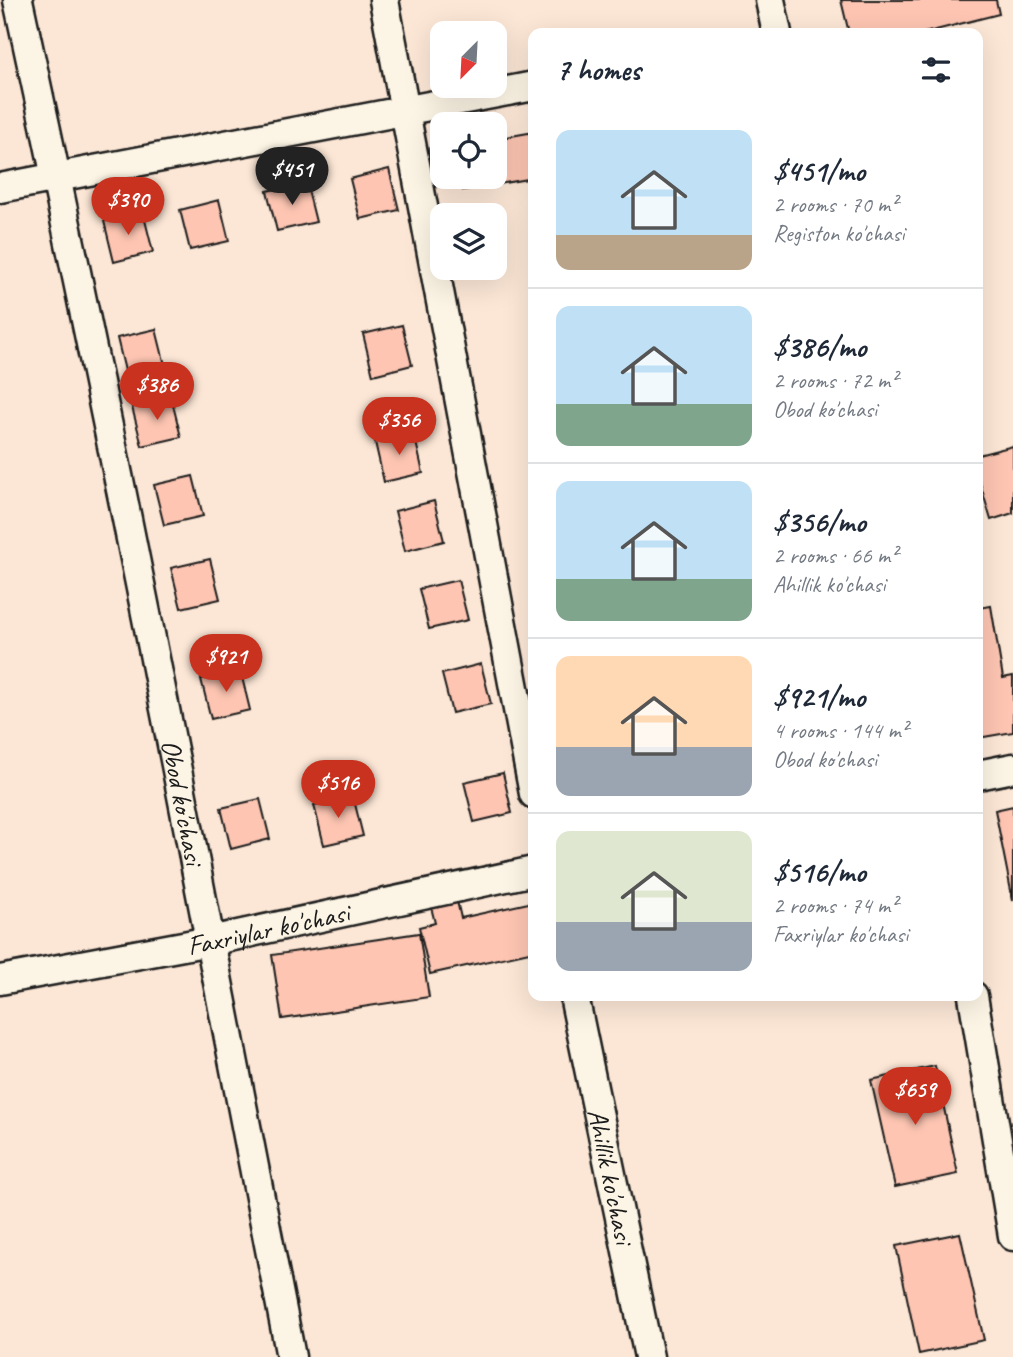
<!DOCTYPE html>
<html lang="en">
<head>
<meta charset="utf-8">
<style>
	:root { --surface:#fff; --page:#f2f2f3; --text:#1f2937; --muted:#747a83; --line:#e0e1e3; --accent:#c8321e }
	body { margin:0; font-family:Caveat,sans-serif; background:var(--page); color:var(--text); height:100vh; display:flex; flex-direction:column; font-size:26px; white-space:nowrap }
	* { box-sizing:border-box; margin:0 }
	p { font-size:23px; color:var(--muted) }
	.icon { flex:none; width:38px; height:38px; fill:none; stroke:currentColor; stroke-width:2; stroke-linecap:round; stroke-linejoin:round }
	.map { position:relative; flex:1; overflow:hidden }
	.drawer { position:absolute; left:528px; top:28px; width:455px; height:973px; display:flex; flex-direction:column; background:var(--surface); border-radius:14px; box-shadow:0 7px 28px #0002 }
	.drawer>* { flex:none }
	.needle { width:46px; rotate:204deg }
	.tools { position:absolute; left:430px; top:21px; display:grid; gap:14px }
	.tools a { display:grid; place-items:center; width:77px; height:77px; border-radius:14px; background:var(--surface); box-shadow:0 7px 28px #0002; font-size:35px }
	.price { position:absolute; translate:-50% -60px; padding:0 16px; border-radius:24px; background:var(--accent); color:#fff; font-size:23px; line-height:46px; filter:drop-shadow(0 2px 4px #0008) }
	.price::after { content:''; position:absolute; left:50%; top:42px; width:21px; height:16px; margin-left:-10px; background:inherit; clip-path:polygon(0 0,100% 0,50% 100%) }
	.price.active { background:#222; color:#fff }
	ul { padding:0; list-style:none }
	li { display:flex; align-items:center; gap:21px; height:175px; padding:0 28px }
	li+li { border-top:2px solid var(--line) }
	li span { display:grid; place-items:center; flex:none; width:196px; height:140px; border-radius:14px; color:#555 }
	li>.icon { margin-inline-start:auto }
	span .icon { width:84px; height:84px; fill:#fffc; stroke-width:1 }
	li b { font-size:30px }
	h2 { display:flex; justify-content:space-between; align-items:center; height:84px; padding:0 28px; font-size:30px }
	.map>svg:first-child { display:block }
	.building { fill:#fdc5b2; stroke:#1c1c1c; stroke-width:2 }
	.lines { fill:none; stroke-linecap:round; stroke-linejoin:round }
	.minor-casing { stroke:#1c1c1c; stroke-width:33 }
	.minor { stroke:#fcf5e5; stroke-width:28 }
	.labels { text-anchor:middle; stroke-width:7; stroke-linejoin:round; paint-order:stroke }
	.street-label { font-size:28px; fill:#1c1c1c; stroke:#fcf5e5 }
</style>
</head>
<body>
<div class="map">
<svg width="1013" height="1357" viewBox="0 0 1013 1357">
	<rect width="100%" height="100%" fill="#fce7d6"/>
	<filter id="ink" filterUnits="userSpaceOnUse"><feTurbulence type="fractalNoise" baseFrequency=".0143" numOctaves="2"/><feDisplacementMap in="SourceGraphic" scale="14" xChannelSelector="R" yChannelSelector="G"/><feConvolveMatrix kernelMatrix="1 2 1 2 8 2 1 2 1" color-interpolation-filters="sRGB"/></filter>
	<g filter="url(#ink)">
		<g class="building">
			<path d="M841,0H996L999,14L924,33H849Z"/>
			<path d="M534,132V178L463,190L461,177H495V139Z"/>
			<path d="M389,169L399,210L360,219L350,179Z"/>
			<path d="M306,182L316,222L277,231L267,191Z"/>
			<path d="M219,200L229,241L190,250L180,210Z"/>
			<path d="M143,212L153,252L114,262L104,221Z"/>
			<path d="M402,325L412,365L373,375L363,334Z"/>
			<path d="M156,329L166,369L127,379L117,338Z"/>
			<path d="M171,397L181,437L142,446L132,407Z"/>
			<path d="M414,433L423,473L384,482L375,442Z"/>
			<path d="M1013,446V513L991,520L978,476V455Z"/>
			<path d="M193,476L203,516L164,525L154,485Z"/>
			<path d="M434,501L444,541L405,551L395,511Z"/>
			<path d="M210,559L220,599L181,608L171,568Z"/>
			<path d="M458,580L468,620L429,629L419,589Z"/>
			<path d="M991,606L1003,678L1013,676V732L978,738V608Z"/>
			<path d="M481,664L491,704L452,713L442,674Z"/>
			<path d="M240,669L250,710L211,719L201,679Z"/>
			<path d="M503,773L512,813L474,822L464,782Z"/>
			<path d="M353,796L363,836L324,845L314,805Z"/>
			<path d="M260,799L270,839L231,849L221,808Z"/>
			<path d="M1013,806V901L995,810Z"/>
			<path d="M456,897L461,918L533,902L534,951L430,974L419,927L435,923L430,903Z"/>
			<path d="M419,933L429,997L282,1019L272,955Z"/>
			<path d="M935,1066L958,1174L895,1187L871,1080Z"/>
			<path d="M960,1233L984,1340L919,1354L896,1246Z"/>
		</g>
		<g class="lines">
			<defs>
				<g id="minor">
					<path id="s1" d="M18,0C86,313 150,626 210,941C237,1079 263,1218 291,1357"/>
					<path d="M384,0L534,794"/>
					<path d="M770,0L777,33"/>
					<path d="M0,188L534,86"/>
					<path d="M978,775L1013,768"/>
					<path id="s2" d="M0,980L210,941L534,871"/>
					<path id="s3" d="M574,996L649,1357"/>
					<path d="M973,996L1013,1236"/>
				</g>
			</defs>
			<use href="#minor" class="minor-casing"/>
			<use href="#minor" class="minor"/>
		</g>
	</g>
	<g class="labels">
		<g class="street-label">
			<text dy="10" stroke="none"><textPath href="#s1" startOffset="819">Obod ko'chasi</textPath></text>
			<text dy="10" stroke="none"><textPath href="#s2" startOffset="273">Faxriylar ko'chasi</textPath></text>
			<text dy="10" stroke="none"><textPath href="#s3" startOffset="184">Ahillik ko'chasi</textPath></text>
		</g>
	</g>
</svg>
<div class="tools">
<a><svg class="needle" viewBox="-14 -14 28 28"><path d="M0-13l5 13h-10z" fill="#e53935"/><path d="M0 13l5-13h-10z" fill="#747a83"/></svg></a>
<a><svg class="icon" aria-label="locate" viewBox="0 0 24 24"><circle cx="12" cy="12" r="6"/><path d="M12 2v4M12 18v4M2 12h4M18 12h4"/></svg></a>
<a><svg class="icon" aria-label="layers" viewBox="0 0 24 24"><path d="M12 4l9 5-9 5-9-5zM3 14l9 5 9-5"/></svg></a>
</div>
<b class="price active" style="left:292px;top:207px">$451</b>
<b class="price" style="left:128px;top:237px">$390</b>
<b class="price" style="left:157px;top:422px">$386</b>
<b class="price" style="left:399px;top:457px">$356</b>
<b class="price" style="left:226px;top:694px">$921</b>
<b class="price" style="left:338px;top:820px">$516</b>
<b class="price" style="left:915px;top:1127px">$659</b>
<section class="drawer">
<h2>7 homes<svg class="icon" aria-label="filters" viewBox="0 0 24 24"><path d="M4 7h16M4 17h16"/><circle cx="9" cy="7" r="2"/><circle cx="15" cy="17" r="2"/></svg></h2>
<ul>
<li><span style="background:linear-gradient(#bfe0f5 75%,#b9a48a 0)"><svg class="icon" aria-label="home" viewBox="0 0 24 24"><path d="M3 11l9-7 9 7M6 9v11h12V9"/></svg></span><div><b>$451/mo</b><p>2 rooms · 70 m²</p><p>Registon ko'chasi</p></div></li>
<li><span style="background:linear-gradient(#bfe0f5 70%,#7fa58c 0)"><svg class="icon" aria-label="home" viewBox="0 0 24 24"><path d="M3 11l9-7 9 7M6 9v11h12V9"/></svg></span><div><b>$386/mo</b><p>2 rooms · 72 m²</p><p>Obod ko'chasi</p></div></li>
<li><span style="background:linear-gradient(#bfe0f5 70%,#7fa58c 0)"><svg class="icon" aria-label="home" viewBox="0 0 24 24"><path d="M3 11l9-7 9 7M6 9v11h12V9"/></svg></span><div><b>$356/mo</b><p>2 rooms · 66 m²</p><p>Ahillik ko'chasi</p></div></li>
<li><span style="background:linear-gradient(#ffd9b3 65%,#9aa5b1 0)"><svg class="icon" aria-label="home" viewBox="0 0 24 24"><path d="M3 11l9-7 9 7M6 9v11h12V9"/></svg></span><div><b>$921/mo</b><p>4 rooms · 144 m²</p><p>Obod ko'chasi</p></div></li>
<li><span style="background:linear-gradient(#dfe7d0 65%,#9aa5b1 0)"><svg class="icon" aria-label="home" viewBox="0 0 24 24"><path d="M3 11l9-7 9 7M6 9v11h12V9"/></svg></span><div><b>$516/mo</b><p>2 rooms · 74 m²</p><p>Faxriylar ko'chasi</p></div></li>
</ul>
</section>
</div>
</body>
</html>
